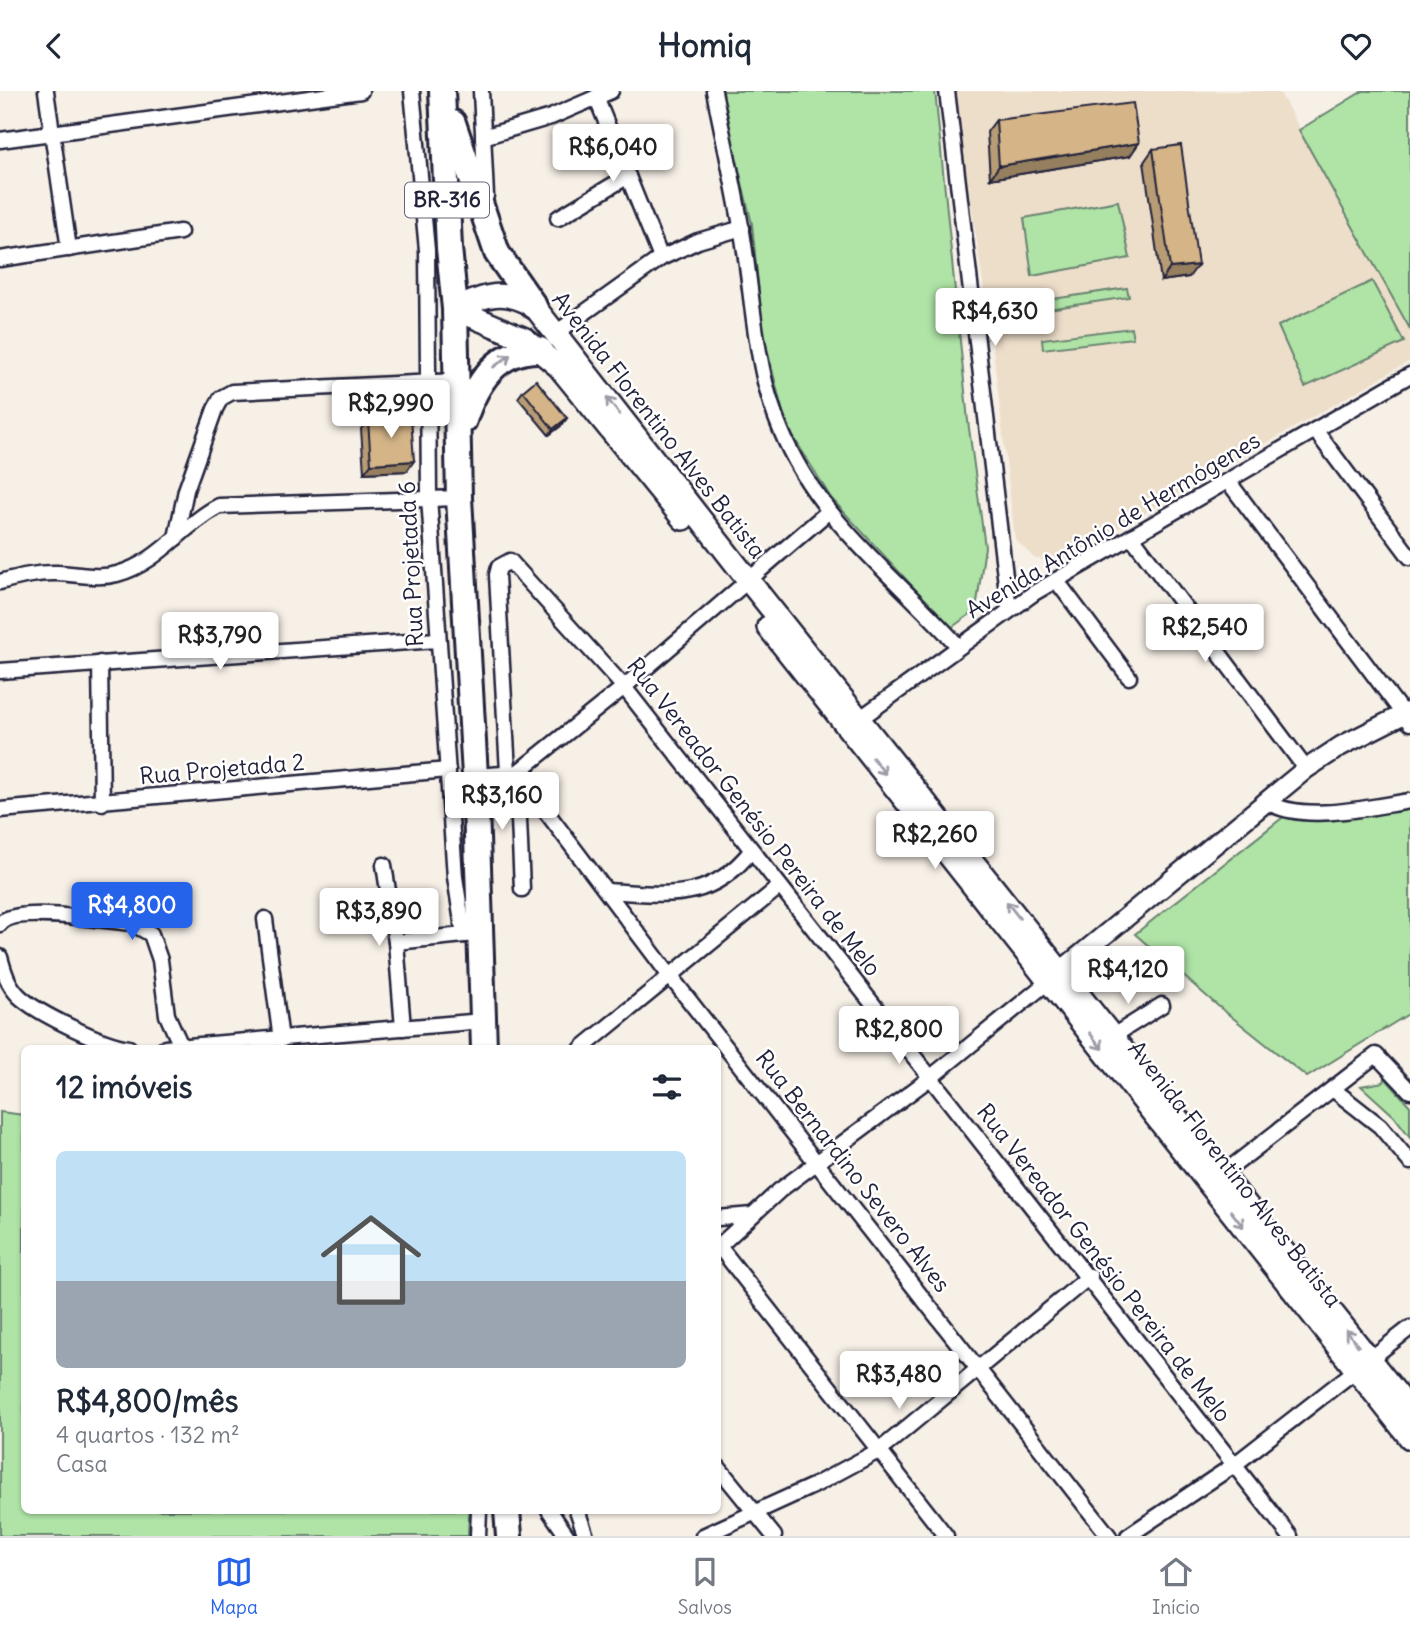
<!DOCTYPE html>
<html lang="pt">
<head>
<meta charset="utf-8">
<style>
	:root { --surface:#fff; --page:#f2f2f3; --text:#1f2937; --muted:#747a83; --line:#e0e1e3; --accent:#2563eb }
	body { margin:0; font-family:Delius,sans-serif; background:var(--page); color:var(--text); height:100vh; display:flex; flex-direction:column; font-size:26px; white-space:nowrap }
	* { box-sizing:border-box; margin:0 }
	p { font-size:23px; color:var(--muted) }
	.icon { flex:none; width:38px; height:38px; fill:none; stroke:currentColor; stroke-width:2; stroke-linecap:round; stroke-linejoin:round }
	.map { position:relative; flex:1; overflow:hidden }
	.sheet { position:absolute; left:21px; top:954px; width:700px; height:469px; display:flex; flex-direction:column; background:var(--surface); border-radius:10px; box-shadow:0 2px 5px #0004 }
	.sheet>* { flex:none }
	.price { position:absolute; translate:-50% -60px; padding:0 16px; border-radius:7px; background:#fff; color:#222; font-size:23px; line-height:46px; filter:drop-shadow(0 2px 4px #0008) }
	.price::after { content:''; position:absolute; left:50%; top:42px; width:21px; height:16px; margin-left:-10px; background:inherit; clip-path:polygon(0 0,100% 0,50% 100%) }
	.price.active { background:var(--accent); color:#fff }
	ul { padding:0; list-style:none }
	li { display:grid; align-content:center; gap:14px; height:371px; padding:0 35px }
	li span { display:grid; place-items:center; height:217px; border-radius:10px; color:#555 }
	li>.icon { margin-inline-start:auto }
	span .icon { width:126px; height:126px; fill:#fffc; stroke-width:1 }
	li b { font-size:30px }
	h2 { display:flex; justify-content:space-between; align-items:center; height:84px; padding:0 35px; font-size:30px }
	header { display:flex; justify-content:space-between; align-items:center; height:91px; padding:0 35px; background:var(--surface); font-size:32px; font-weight:700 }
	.tab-bar { display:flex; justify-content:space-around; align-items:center; height:98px; border-top:2px solid var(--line); background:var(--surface); font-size:19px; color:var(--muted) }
	.tab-bar a { display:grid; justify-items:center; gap:4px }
	.tab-bar .active { color:var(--accent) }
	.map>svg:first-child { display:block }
	.built { fill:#eddeca }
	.green { fill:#afe4a6; stroke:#688370; stroke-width:2 }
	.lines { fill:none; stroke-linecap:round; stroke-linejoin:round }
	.minor-casing { stroke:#22223b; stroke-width:19 }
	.tertiary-casing { stroke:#22223b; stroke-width:23 }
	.secondary-casing { stroke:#22223b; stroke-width:26 }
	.trunk-casing { stroke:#22223b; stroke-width:30 }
	.minor { stroke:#fff; stroke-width:14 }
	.tertiary { stroke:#fff; stroke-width:18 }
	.secondary { stroke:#fff; stroke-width:21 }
	.trunk { stroke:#fff; stroke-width:24 }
	.wall { fill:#b79c75; stroke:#22223b; stroke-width:2 }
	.shaded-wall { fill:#957f5f; stroke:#22223b; stroke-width:2 }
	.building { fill:#d5b588; stroke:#22223b; stroke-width:2 }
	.oneway { stroke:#9c9ca7 }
	.labels { text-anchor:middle; stroke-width:5; stroke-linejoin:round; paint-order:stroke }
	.shield { fill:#fff; stroke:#646476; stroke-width:2 }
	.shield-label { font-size:21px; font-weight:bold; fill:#22223b }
	.street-label { font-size:23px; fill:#22223b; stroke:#fff }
</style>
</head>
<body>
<header><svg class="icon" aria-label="back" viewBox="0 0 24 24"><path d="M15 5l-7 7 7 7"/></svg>Homiq<svg class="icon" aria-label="heart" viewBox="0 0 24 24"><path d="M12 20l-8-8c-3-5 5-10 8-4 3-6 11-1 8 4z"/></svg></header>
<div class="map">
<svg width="1410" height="1445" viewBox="0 0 1410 1445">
	<rect width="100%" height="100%" fill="#f7f0e7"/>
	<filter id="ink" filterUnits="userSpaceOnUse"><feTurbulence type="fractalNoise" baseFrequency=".0143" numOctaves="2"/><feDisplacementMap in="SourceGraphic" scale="14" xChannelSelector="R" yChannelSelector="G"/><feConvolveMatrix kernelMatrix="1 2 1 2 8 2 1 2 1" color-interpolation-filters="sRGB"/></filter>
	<g filter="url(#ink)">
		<path class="built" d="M954,0H1279L1410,238V270L1058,472L1034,467L1015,448L993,258Z"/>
		<g class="green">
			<path d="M720,0H935L968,330L985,456L976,519L951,537L831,407L786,334L763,242L752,133Z"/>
			<path d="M1363,0H1410V238L1299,39Z"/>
			<path d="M1118,110L1130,167L1032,185L1024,127Z"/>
			<path d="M1372,190L1404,251L1305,296L1278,235Z"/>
			<path d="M1127,197L1129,206L1041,219L1039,210Z"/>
			<path d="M1131,237L1133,247L1043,258L1042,248Z"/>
			<path d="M1296,716L1410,717V922L1307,986L1218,915L1135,843Z"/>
			<path d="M1385,987L1410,1015V1046L1394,1025L1361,995L1384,991Z"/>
			<path d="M0,1021L24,1024V1419H469L468,1445H0Z"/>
		</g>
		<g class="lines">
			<defs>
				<g id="minor">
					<path d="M46,0L69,158"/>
					<path d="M412,0L427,159L429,406L455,786L464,844L480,843"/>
					<path d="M481,0L486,105"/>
					<path d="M714,0C723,45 733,90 741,135C757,226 752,298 802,381C840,445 908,499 958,555"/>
					<path d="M947,0L1009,518"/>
					<path d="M596,6L661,167"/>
					<path d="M483,46L551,26L611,0"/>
					<path d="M0,49L361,0"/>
					<path d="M558,127L628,85"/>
					<path d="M0,168L180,141"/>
					<path d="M556,242L661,167L698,150L742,137"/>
					<path d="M1315,339L1410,466"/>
					<path d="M1228,390L1410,632"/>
					<path d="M1132,446L1306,678"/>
					<path d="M176,447L186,399L215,318L221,307L232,301L456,290"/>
					<path d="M1056,489L1129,586"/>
					<path d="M0,491C19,486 38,481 58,482C78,483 98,488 117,483C159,472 182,434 219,415L459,407"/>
					<path d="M100,572L102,712"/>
					<path d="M0,580L437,549"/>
					<path d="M854,632L1034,502L1410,284"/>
					<path d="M508,681L497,484L499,476L510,470L624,596L1290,1445"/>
					<path d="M475,685L517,682L670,885L1109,1445"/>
					<path d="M1266,710C1301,733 1370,716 1410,710"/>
					<path d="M0,719L448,679"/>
					<path d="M384,774L396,851L403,937"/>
					<path d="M522,798L517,682L624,596L829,420"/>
					<path d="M606,800C666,803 709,813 751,760"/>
					<path d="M265,828L281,949"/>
					<path d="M0,833C13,814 107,830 131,832L151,843L160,869L167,924L181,955"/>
					<path d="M396,851L464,844"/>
					<path d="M0,866C4,881 8,894 19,905C38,923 104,954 129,957"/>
					<path d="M1113,945L1162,914"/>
					<path d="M165,957L483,930"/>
					<path d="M582,957L779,796"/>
					<path d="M1334,999L1380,1035L1410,1071"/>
					<path d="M1216,1088L1376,964L1410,1000"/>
					<path d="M718,1127L752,1124"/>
					<path d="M718,1154L946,1445"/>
					<path d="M718,1156L780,1099L930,987L1049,890"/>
					<path d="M718,1376L774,1445"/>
					<path d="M549,1419L567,1445"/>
					<path d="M577,1419L586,1445"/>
					<path d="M478,1445L479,1419"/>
					<path d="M703,1445L815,1394L880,1359L1090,1185"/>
					<path d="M1128,1445L1234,1374L1410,1237"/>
				</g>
				<path id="tertiary" d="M1050,889L1306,678L1341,655L1410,620"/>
				<g id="secondary">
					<path d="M455,218C487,204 503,197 534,215L749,490L1410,1319"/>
					<path d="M455,218L525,248L559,276L683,428"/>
					<path d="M768,536L1410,1347"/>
				</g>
				<g id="trunk">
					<path d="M442,0L449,157L455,218L459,407L475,685L484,957"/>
					<path d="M453,32L497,162L534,215"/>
					<path d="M464,329C476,292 497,258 540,259"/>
					<path d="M507,1419L509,1445"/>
				</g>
			</defs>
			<use href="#minor" class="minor-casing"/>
			<use href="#tertiary" class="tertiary-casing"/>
			<use href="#secondary" class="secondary-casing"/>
			<use href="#trunk" class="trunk-casing"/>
			<use href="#minor" class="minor"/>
			<use href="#tertiary" class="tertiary"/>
			<use href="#secondary" class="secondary"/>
			<use href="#trunk" class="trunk"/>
		</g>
		<g class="wall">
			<path d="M996,29L1130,65L990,88L987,41Z"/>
			<path d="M1153,58L1189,186L1161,190L1144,71Z"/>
			<path d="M523,300L567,327L562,334L549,344L518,307Z"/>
			<path d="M368,329L407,380L364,382L361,338Z"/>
		</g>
		<g class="shaded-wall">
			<path d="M1139,52L1130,65L990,88L999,75Z"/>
			<path d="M1198,174L1189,186L1161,190L1170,177Z"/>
			<path d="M567,327L562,334L549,344L553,338Z"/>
			<path d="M414,370L407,380L364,382L371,373Z"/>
		</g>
		<g class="building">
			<path d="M1133,12L1139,52L999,75L996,29Z"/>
			<path d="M1181,54L1198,174L1170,177L1153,58Z"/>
			<path d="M536,289L567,327L553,338L523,300Z"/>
			<path d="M411,326L414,370L371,373L368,329Z"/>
		</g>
		<defs><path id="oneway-shaft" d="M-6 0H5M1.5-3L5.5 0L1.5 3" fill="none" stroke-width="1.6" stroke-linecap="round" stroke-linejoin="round" transform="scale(1.75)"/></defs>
		<g class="oneway">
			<use href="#oneway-shaft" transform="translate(502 270) rotate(-36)"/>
			<use href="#oneway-shaft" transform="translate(613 315) rotate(-128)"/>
			<use href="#oneway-shaft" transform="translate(879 675) rotate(52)"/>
			<use href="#oneway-shaft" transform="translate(1013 819) rotate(-128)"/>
			<use href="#oneway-shaft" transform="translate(1096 950) rotate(52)"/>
			<use href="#oneway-shaft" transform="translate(1237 1128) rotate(52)"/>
			<use href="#oneway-shaft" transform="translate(1352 1247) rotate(-128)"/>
		</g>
	</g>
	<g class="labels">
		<rect class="shield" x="405" y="91.5" width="84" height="35" rx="5"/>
		<g class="shield-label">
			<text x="447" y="116">BR-316</text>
		</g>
		<g class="street-label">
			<text transform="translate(659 334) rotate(52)" y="8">Avenida Florentino Alves Batista</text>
			<text transform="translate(1113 434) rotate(-31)" y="8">Avenida Antônio de Hermógenes</text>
			<text transform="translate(411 473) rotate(-93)" y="8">Rua Projetada 6</text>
			<text transform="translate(222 678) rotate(-5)" y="8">Rua Projetada 2</text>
			<text transform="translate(754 726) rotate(52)" y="8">Rua Vereador Genésio Pereira de Melo</text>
			<text transform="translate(853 1080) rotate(52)" y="8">Rua Bernardino Severo Alves</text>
			<text transform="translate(1235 1083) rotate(52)" y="8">Avenida Florentino Alves Batista</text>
			<text transform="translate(1104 1172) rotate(52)" y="8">Rua Vereador Genésio Pereira de Melo</text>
		</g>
	</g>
</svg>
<b class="price" style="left:613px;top:93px">R$6,040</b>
<b class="price" style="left:995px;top:257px">R$4,630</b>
<b class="price" style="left:391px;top:349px">R$2,990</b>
<b class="price" style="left:1205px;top:573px">R$2,540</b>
<b class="price" style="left:220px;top:581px">R$3,790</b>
<b class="price" style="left:502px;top:741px">R$3,160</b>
<b class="price" style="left:935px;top:780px">R$2,260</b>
<b class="price active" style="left:132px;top:851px">R$4,800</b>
<b class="price" style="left:379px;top:857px">R$3,890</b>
<b class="price" style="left:1128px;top:915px">R$4,120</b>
<b class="price" style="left:899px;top:975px">R$2,800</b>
<b class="price" style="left:899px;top:1320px">R$3,480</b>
<section class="sheet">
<h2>12 imóveis<svg class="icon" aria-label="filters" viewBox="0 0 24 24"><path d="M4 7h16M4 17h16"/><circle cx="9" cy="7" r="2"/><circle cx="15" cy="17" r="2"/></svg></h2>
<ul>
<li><span style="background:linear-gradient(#bfe0f5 60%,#9aa5b1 0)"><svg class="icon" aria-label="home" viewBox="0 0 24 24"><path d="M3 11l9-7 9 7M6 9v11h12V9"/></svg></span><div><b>R$4,800/mês</b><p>4 quartos · 132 m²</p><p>Casa</p></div></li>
</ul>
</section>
</div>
<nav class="tab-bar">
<a class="active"><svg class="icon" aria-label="map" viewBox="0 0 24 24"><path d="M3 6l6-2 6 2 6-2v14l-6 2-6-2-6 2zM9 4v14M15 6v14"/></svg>Mapa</a>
<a><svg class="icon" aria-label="saved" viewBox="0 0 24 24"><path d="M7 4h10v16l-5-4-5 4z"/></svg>Salvos</a>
<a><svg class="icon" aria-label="home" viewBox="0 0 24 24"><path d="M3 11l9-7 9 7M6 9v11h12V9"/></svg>Início</a>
</nav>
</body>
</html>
